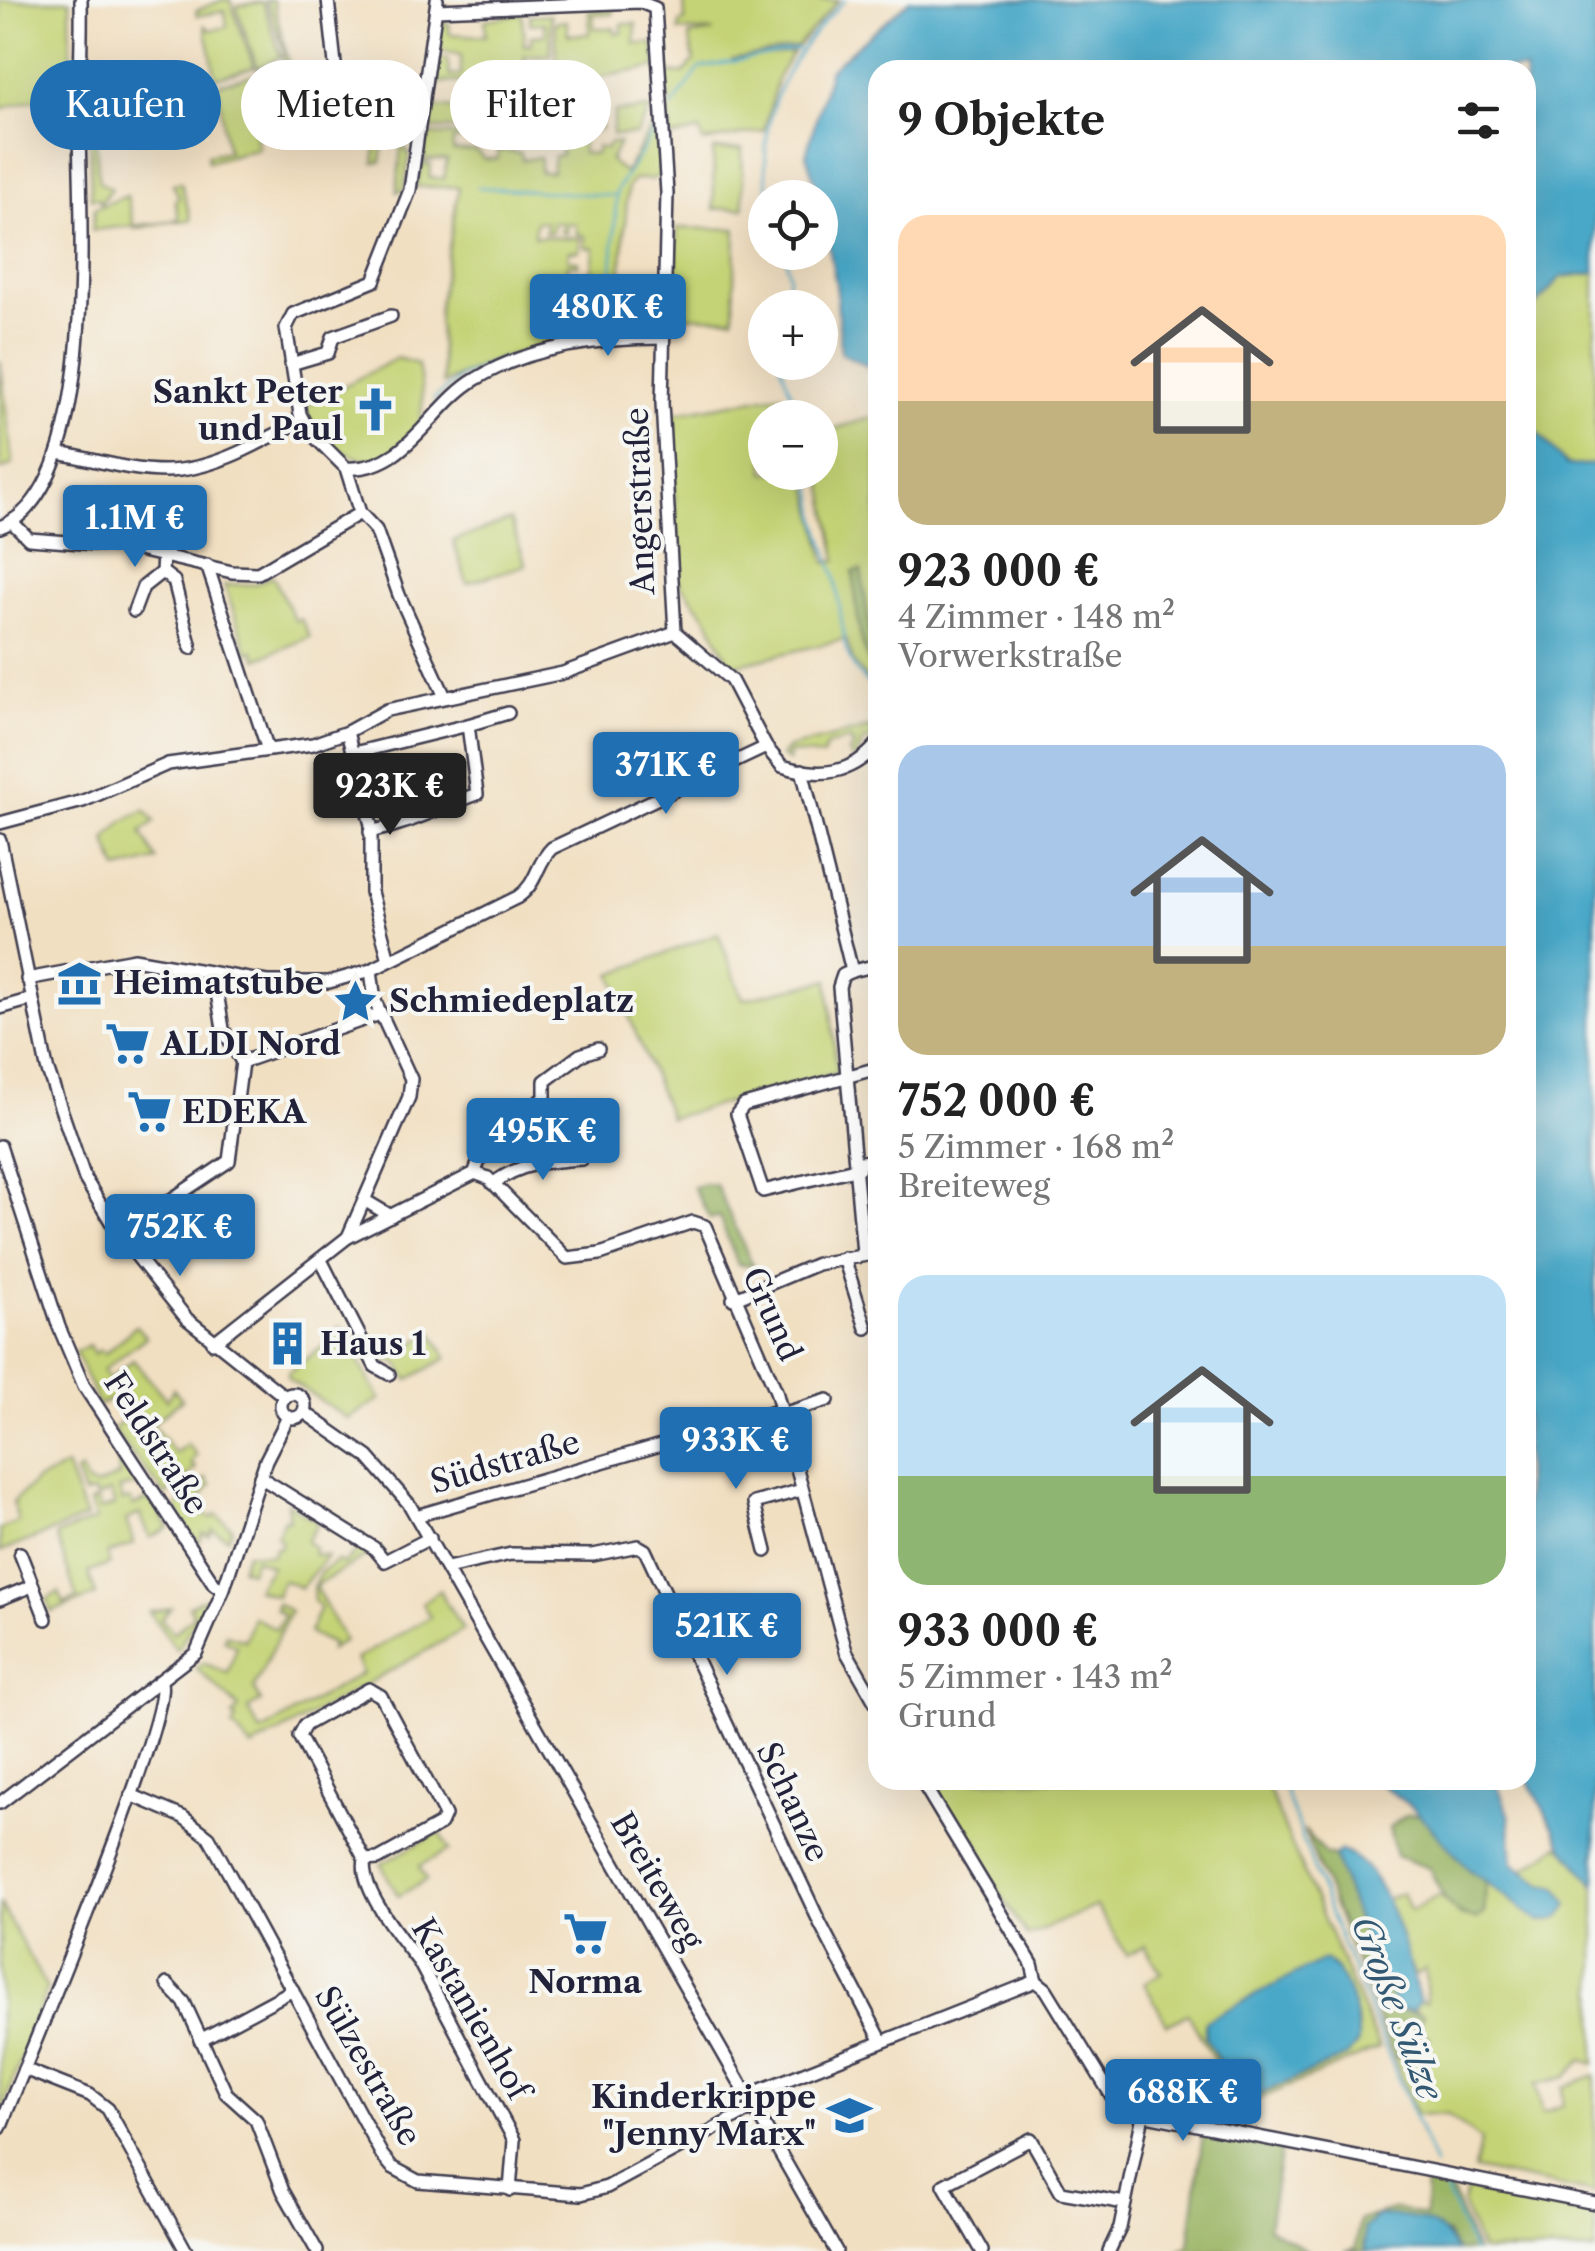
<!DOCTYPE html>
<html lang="de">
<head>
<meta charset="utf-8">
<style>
	:root { --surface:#fff; --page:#f6f6f6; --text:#222; --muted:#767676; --accent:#1f6fb2 }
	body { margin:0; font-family:"Libre Caslon Text",serif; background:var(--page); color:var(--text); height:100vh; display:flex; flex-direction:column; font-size:38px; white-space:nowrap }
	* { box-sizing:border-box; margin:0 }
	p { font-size:32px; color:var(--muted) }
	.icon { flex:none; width:55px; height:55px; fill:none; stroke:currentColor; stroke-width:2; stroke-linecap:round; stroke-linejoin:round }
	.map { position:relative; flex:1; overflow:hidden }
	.details { position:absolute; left:868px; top:60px; width:668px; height:1730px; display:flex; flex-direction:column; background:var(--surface); border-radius:30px; box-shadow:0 10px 40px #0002 }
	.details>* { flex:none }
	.hud { position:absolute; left:30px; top:60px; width:688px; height:90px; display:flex; gap:20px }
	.fabs { position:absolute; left:748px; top:180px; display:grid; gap:20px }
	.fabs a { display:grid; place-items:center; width:90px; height:90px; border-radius:50%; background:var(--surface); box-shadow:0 10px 40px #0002; font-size:50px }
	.price { position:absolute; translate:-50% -85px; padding:0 22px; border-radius:10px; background:var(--accent); color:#fff; font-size:32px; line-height:65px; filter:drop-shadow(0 2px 5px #0008) }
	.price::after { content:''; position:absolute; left:50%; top:60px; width:30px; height:22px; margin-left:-15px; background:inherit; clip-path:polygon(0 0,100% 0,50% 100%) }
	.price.selected { background:#222; color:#fff }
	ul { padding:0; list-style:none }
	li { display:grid; align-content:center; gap:20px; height:530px; padding:0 30px }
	li span { display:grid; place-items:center; height:310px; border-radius:30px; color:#555 }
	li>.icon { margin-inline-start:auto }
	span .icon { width:180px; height:180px; fill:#fffc; stroke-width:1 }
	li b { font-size:42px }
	h2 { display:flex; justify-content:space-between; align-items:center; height:120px; padding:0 30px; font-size:42px }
	.chip { padding:0 35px; border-radius:45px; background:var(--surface); box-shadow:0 10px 40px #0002; font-size:35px; line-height:90px }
	.chip.selected { background:var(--accent); color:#fff }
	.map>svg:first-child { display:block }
	.green { fill:#c4d375; stroke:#737a58; stroke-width:2.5; fill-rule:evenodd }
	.forest { fill:#9bb566; stroke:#5e6c50; stroke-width:2.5 }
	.water { fill:#49a8c8; stroke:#366582; stroke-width:2.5 }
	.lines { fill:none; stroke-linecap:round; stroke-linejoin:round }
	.stream { stroke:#49a8c8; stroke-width:2.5 }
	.minor-casing { stroke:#413e4f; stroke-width:16 }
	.minor { stroke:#fff; stroke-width:11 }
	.labels { text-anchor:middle; stroke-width:8; stroke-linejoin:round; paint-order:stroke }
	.poi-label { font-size:32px; font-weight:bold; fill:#22223b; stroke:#f6f6f2; text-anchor:start }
	.street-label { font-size:32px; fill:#22223b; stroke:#f6f6f2 }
	.water-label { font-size:35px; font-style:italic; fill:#325873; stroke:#f6f6f2 }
</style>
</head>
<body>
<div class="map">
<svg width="1595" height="2251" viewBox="0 0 1595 2251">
	<rect width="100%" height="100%" fill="#f6f6f2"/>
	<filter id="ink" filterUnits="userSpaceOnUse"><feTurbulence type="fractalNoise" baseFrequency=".01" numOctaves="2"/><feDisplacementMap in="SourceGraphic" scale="20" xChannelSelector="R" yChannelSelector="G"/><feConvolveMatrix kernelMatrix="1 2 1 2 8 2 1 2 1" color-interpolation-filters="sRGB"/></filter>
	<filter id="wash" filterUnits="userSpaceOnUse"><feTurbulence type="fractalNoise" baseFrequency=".0048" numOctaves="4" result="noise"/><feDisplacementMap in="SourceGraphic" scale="40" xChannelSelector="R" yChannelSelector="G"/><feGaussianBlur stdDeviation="2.25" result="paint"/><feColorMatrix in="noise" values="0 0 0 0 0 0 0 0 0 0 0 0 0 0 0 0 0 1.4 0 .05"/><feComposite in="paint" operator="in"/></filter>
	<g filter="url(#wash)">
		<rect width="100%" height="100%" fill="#f1dfc1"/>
		<g class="green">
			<path d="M0,0H70L71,89L0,109Z"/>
			<path d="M222,0H230L254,67L216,78L205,26L211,30L227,27L225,11L197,16L196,11Z"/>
			<path d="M266,0H273L308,139L291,110L294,94L283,73L284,51Z"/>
			<path d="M696,0H839L797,47L731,60L793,52L778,76L764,131L703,142L700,131L670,138L667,74L684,73L694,61L689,36L714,32L679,31L680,23L685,22L684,2Z"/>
			<path d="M263,2L281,57L257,67L236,6Z"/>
			<path d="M613,9V14L593,15L594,28H614V33H622V24H636L635,44L653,43L657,67L600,77L601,129L582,136V153L596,154L597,147L606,149L610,143H619L610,161L625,173L651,128L659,123L661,174L653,179H635L628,187L621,276L622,280L654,282V291L615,290L612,333L597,335L594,288L583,275L592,272L594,248L584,247L585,236L576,233V224L567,223L566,233L561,232L562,223L553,222L552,232H545L546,222L536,221L534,236L580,238L579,251H569L568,259L578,261V265L568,264L567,273L577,275L580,287L574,300H567L553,333L575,326L577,316L590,317L591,333L491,361L443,384L438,312L459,187H416L423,163L431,165L429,178L444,179L447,160H423L426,135H462V139L453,140V151H476L484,159H498V150L521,153L522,160L540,157V172H552L554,156L561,155L560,129H426L430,95L434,96L435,107L468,111L474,88L488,85L487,81L433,83L437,59H447L450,76L461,75V55L435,50L441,16L442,24H449L450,34L486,36L485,20L522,13L524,45L531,44V36L545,35V23L530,24V15L551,14V55L524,56L529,72L557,69L555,22L567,21L568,35L589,34V10Z"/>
			<path d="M280,64L289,94L278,104L267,97L258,70Z"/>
			<path d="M255,74L272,127L255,132L258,148L208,162L207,155L228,151C221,129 223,109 218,84Z"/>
			<path d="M651,109L636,135H612L615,112Z"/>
			<path d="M94,115L99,182L111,188L101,203L98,198L91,199L90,116Z"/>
			<path d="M397,134L413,138L407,141L405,151L410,153L404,190L397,192L401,144L384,142L381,162L374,163L377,138Z"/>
			<path d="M742,149L744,208L714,209L713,150Z"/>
			<path d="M181,182L191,220L92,230L95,208L127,196L135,229L179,219L175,200L179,198L173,184Z"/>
			<path d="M677,228L736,229L734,318L675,316Z"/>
			<path d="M1595,273V464L1568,466L1525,418V318L1561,277Z"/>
			<path d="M397,358L418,364C421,383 426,408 418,426C391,485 321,457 304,407Z"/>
			<path d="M0,360L13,464L0,470Z"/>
			<path d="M782,394L794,417L765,418V472L806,473L826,563L837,560L820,466V433L877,416V691L854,664L846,639L731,666L708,619L679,582L671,414Z"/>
			<path d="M510,520L526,565L467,583L453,541Z"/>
			<path d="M273,576L295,621L301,619L310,637L257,659L254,651L248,653L224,585L255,584Z"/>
			<path d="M869,728L875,739L864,741L854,761L849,752L854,745L849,740L826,746L823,756L789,753L788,761L781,756L788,748Z"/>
			<path d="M145,810L155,822L141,832L157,860L118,870L106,840L122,822Z"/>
			<path d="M718,933L743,999L828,980L837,1073L670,1118L612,974Z"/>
			<path d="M136,1326L146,1337L103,1370L109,1379L133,1360L167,1400L173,1389L182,1399L152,1424L175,1453L187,1444L197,1455L191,1463L196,1468L187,1477L197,1487L206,1478L211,1485L192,1509L212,1518L216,1514L232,1528L228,1538L213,1530L209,1536L204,1533L196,1546L176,1509L188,1492L176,1484L166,1496L112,1429L129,1417L117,1396L99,1405L75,1352L89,1345L94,1354L100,1350L104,1354Z"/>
			<path d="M341,1326L355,1342L350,1346L380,1399L348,1419L289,1379L288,1373L331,1340Z"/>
			<path d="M433,1333L447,1358L408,1380L398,1363L383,1359Z"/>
			<path d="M118,1456L141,1484L119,1489L123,1501L130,1499L133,1506L150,1499L169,1528L150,1538L140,1514L126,1520L134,1544L107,1554L110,1564L88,1573L96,1595L51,1612L47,1599L59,1592L64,1604L77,1598L56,1535L96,1520L90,1503L97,1500L101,1510L115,1505L110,1492L96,1498L94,1493L84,1495L76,1473L81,1470L87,1484L96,1486L119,1476Z"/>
			<path d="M66,1466L86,1518L0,1552V1529L18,1522L13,1502L36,1481Z"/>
			<path d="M287,1503L318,1523L306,1542L315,1548L313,1554L327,1556L301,1588L283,1580L276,1596L256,1589L271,1566L255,1559L250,1571L241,1568L246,1553L272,1555L275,1547L279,1548L282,1540L276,1537L284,1519L289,1520Z"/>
			<path d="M362,1546L372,1553L315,1586L344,1640L330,1650L332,1644L309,1633L320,1607L314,1602L313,1587L321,1572L338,1560L343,1564Z"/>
			<path d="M439,1590L463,1630L252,1748L233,1727L237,1719L233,1716L239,1708L196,1668L203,1663L228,1673L237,1646L224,1640L226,1634L245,1640L253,1617L276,1629L284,1615L275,1609L276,1603L290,1611L254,1688L261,1702L248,1709L261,1732L362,1673L356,1659L430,1617L422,1603Z"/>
			<path d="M207,1597L208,1599L177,1650L149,1612L171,1608L161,1619L174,1633L194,1615L189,1606Z"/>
			<path d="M1525,1774L1595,1843V2064L1582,2060L1566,2077L1536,2084L1543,2113L1563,2105V2087L1595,2075V2193L1474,2169L1481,2140L1448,2115L1416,2114L1394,2058L1429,2039L1419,2027L1424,2015L1413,2010L1420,2001L1426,2003V1969L1415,1976L1384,1900L1402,1893L1411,1911L1439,1895L1462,1917L1484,1913L1486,1881L1539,1921L1557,1887L1543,1884L1523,1870L1558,1846L1563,1847Z"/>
			<path d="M928,1780H1264L1379,2048L1240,2107L1188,2014L1167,2024L1144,1983L1161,1973L1145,1946L1127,1955L1096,1906L1027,1936ZM1323,1960L1339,1975L1358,2025L1347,2056L1249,2099L1239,2097L1206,2039V2022Z"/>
			<path d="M440,1832L449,1850L419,1866L427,1880L398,1896L381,1864Z"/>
			<path d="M0,1903L47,1989L0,2116Z"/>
			<path d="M1466,2189L1595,2215V2251H1481L1462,2203Z"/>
		</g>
		<g class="forest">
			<path d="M861,570L877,674C856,650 857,602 853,572Z"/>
			<path d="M705,1184L716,1185L753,1266L738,1265L719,1216L710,1219L693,1187Z"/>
			<path d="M1419,1814L1469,1869L1486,1881L1484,1913L1476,1919C1447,1914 1441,1891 1429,1868L1396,1856L1389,1828L1406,1815Z"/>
			<path d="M1304,1830L1325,1854L1334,1856L1379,1978L1400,2010L1424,2015L1419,2027L1430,2039L1394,2058Z"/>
			<path d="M1203,2132L1281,2149L1268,2227L1308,2251H1178L1189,2245Z"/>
			<path d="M1426,2177L1447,2181L1476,2251H1456L1447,2233L1364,2241L1366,2251H1345L1356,2248L1359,2220L1395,2209L1425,2216Z"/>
		</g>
		<g class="water">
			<path d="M910,0H1595V273L1561,277L1525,318V70H878L877,371L841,353L836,284L820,198L806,155L830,69Z"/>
			<path d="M567,300L577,303L576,326L553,334L547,327L548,313Z"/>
			<path d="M1525,418L1567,466L1595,464V1885L1564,1848L1525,1774Z"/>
			<path d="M1375,1780H1495L1509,1813L1513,1863L1543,1884L1557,1887L1569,1904C1562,1917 1553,1922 1539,1921L1469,1869L1414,1809Z"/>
			<path d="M1340,1851C1388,1863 1407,1959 1420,2001L1413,2010H1400L1379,1978L1334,1856Z"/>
			<path d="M1323,1960C1346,1967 1360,2020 1358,2043L1347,2056L1249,2099L1239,2097L1205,2036V2021Z"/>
			<path d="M1377,2216C1411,2216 1440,2218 1456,2251H1366L1364,2228Z"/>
		</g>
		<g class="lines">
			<g class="stream">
				<path d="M672,107L700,68L798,49"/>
				<path d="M476,187L614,196"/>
				<path d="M769,198C754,115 787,56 845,0"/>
				<path d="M784,308L789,276L785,252"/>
				<path d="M598,330L612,272L617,190L658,125"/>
				<path d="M569,340L589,334"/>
				<path d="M780,362L800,418"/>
				<path d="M433,400L462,376L504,359"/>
				<path d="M811,472L818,522L835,576L846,650L855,670L878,695"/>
				<path d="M1281,1780L1332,1919L1435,2167"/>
				<path d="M1441,2179L1473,2251"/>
			</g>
		</g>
	</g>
	<g filter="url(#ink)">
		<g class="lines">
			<defs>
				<g id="minor">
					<path d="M328,0L336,73L349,124L421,111"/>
					<path d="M437,0L410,190L374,281L293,314L286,328L300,414L309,431L346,468L360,513L376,530L399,595L445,697"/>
					<path d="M436,10L640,2L655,8L667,193L662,403L675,632L731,680L766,747L782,766C820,778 852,775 878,743"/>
					<path d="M291,364L328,353L333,337L391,316"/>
					<path d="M58,453C93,459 129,471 165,471C213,471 261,442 302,420"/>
					<path d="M346,468C407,472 431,405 476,379C530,346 601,338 662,338"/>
					<path d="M12,522L29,539L121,546L232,572L258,573L360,513"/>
					<path d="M0,527C99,490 80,216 79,130C79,87 82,44 81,0"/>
					<path d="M163,555L162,572L174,581L191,648"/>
					<path d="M207,565L268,750"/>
					<path d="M134,611L143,587L162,572"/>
					<path d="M468,725L508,713"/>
					<path d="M347,732L371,825V892L389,960"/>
					<path d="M354,753L468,725L477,794C439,808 411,823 370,832"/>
					<path d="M802,770L852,971L843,975L839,987L863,1253"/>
					<path d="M0,823L83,801L168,764L313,744L347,732L387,710L563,673L675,632"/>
					<path d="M0,840L47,1068L85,1179L116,1230L187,1319L285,1397"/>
					<path d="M852,971L878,965"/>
					<path d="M214,974L223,1029L242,1062"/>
					<path d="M27,979L134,959L267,982H329L371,970L518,897C538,883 536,863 552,848L766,747"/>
					<path d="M0,1008L32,999"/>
					<path d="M0,1146L59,1327L84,1386L214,1584L223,1590"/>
					<path d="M858,1162L878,1161"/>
					<path d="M859,1168L763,1191L737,1114L744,1105L878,1068"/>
					<path d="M475,1173C478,1150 525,1111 545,1098V1081L580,1055L598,1049"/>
					<path d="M493,1184C518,1163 550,1161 582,1159"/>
					<path d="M364,1200L391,1216"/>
					<path d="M120,1234L229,1161L242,1062L380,1014"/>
					<path d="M348,1237L475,1173L488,1178L567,1258L600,1254L693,1222L705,1226L776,1391L846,1651L878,1707"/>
					<path d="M844,1258L866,1328"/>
					<path d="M321,1260L375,1366L389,1374"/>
					<path d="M733,1299L817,1264L878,1253"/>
					<path d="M213,1343L348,1237L409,1097L411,1079L375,1001L371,970"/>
					<circle cx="293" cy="1406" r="12"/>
					<path d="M304,1412L368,1457L409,1504L836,2251"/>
					<path d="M782,1414L828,1400"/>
					<path d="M260,1477L374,1548L385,1561L430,1538"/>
					<path d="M416,1516L781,1410"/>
					<path d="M766,1551L754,1503L802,1490"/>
					<path d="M20,1553L46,1619"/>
					<path d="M447,1568L511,1554L593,1555L638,1546L645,1550L820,1923L881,2040"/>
					<path d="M0,1599L32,1586"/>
					<path d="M921,1780L1032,1964L1036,1981"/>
					<path d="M131,1795L183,1817L209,1837L382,2155L392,2167L418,2181L581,2194L607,2187L755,2107"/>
					<path d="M0,1803L196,1653L224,1588L266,1460L288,1417"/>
					<path d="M365,1860L299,1736L305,1725L369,1689L381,1696L445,1815L441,1824L378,1859L365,1860C358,1888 402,1940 419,1962L514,2140L510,2190"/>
					<path d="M1036,1981L1046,1989L1116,2103L1131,2112L1595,2203"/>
					<path d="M167,1984L184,2002L226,2093L256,2120L283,2191L317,2251"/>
					<path d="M200,2040L293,1990"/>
					<path d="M24,2069L90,2095L108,2109L186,2251"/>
					<path d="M748,2095L1036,1981"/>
					<path d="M0,2128C23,2070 173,1716 161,1683"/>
					<path d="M982,2251L944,2185L1031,2139L1061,2192L1125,2203"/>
					<path d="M1109,2251L1120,2228L1143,2115"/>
				</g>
			</defs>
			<use href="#minor" class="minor-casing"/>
			<use href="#minor" class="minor"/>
		</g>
	</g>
	<defs>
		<symbol id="church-bare" viewBox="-9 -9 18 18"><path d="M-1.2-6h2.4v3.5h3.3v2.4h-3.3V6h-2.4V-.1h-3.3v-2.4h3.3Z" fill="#1f6fb2" stroke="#f6f6f2" stroke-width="2.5" paint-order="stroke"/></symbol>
		<symbol id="museum-bare" viewBox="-9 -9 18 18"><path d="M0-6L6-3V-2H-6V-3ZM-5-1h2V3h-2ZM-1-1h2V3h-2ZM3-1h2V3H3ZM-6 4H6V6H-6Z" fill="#1f6fb2" stroke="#f6f6f2" stroke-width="2.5" paint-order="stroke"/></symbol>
		<symbol id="sight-bare" viewBox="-9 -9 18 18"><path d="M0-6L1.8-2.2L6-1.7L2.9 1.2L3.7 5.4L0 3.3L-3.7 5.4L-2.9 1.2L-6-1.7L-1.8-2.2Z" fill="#1f6fb2" stroke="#f6f6f2" stroke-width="2.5" paint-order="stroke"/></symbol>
		<symbol id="supermarket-bare" viewBox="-9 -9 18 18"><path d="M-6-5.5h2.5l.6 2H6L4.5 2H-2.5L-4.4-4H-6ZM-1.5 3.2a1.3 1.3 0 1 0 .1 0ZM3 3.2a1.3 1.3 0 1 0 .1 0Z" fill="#1f6fb2" stroke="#f6f6f2" stroke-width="2.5" paint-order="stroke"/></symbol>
		<symbol id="building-bare" viewBox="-9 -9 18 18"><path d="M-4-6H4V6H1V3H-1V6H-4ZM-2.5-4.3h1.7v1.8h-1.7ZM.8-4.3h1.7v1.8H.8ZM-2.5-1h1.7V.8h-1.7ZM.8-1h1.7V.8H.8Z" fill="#1f6fb2" stroke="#f6f6f2" stroke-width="2.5" paint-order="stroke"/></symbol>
		<symbol id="school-bare" viewBox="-9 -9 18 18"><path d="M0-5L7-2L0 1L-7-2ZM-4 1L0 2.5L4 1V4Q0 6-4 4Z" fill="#1f6fb2" stroke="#f6f6f2" stroke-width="2.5" paint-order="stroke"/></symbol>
	</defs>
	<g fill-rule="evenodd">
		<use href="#church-bare" x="344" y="378" width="63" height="63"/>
		<use href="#museum-bare" x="48" y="952" width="63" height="63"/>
		<use href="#sight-bare" x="324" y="970" width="63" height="63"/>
		<use href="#supermarket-bare" x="96" y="1012" width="63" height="63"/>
		<use href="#supermarket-bare" x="118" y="1080" width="63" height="63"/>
		<use href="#building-bare" x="256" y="1312" width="63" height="63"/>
		<use href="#supermarket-bare" x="554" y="1902" width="63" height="63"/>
		<use href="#school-bare" x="818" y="2084" width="63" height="63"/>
	</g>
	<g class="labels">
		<g class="poi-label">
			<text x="343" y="403" text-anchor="end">Sankt Peter<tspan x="343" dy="37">und Paul</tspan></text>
			<text x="113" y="994">Heimatstube</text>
			<text x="389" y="1012">Schmiedeplatz</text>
			<text x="161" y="1055">ALDI Nord</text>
			<text x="182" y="1123">EDEKA</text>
			<text x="320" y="1355">Haus 1</text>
			<text x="585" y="1993" text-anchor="middle">Norma</text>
			<text x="816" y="2108" text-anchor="end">Kinderkrippe<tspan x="816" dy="37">"Jenny Marx"</tspan></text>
		</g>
		<g class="street-label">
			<text transform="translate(640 501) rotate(-92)" y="11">Angerstraße</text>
			<text transform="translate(772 1314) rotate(66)" y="11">Grund</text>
			<text transform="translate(156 1443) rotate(57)" y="11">Feldstraße</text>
			<text transform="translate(505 1462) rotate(-16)" y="11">Südstraße</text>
			<text transform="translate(793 1802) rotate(65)" y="11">Schanze</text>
			<text transform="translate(657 1881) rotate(60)" y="11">Breiteweg</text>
			<text transform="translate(471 2009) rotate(60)" y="11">Kastanienhof</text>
			<text transform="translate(368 2066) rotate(60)" y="11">Sülzestraße</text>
		</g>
		<g class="water-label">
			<text transform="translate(1397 2008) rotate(69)" y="12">Große Sülze</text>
		</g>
	</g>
</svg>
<div class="fabs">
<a><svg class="icon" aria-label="locate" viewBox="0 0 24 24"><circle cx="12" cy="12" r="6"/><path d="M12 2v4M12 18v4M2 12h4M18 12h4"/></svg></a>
<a>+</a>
<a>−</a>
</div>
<b class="price" style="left:608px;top:359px">480K €</b>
<b class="price" style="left:135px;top:570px">1.1M €</b>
<b class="price" style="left:666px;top:817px">371K €</b>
<b class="price selected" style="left:390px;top:838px">923K €</b>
<b class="price" style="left:543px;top:1183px">495K €</b>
<b class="price" style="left:180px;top:1279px">752K €</b>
<b class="price" style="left:736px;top:1492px">933K €</b>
<b class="price" style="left:727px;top:1678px">521K €</b>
<b class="price" style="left:1183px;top:2144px">688K €</b>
<div class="hud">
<a class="chip selected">Kaufen</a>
<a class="chip">Mieten</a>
<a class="chip">Filter</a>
</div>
<section class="details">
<h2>9 Objekte<svg class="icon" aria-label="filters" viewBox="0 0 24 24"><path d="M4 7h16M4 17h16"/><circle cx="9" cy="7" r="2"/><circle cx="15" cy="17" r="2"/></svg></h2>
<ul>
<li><span style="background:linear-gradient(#ffd9b3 60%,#c2b280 0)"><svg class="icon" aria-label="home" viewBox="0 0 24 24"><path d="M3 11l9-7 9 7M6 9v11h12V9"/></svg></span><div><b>923 000 €</b><p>4 Zimmer · 148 m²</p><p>Vorwerkstraße</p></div></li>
<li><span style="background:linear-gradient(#a9c7e8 65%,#c2b280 0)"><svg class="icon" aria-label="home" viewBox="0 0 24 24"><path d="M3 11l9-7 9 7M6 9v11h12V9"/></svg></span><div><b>752 000 €</b><p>5 Zimmer · 168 m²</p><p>Breiteweg</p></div></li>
<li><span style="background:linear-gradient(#bfe0f5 65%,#8fb573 0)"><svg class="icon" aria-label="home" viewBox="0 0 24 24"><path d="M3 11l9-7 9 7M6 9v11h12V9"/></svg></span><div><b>933 000 €</b><p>5 Zimmer · 143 m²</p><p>Grund</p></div></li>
</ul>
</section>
</div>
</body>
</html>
